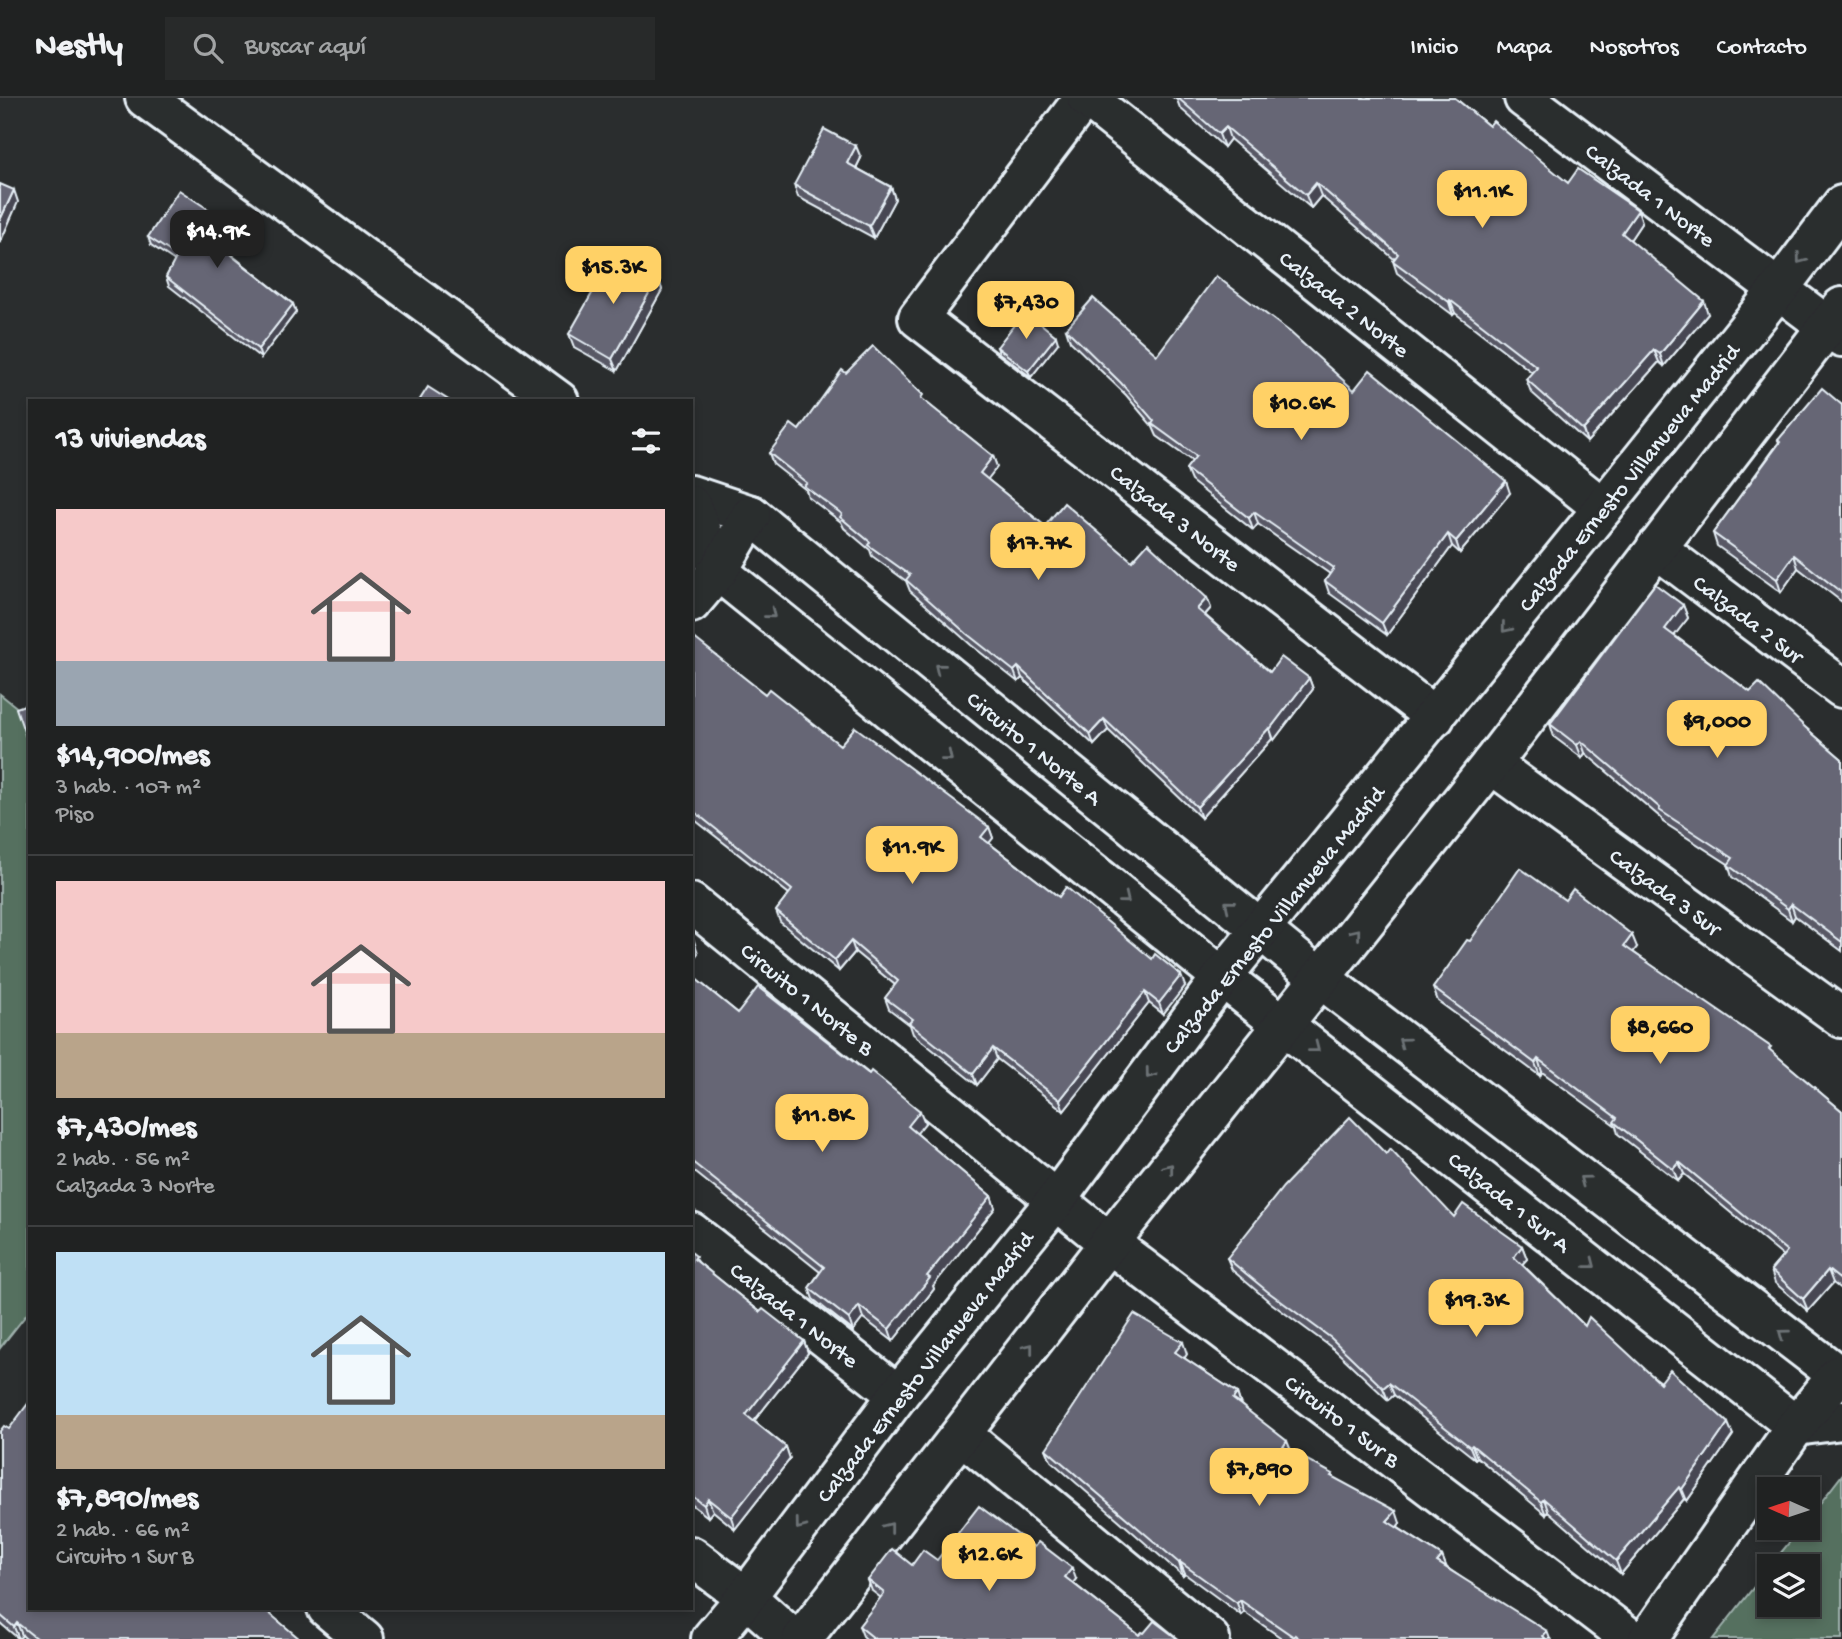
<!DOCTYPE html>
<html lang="es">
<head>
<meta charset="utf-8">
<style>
	:root { --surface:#202222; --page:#282a2a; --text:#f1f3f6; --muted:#a2a4a5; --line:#3d3f40; --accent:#ffd166 }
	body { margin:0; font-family:"Gochi Hand",sans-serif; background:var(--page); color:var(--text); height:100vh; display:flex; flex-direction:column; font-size:26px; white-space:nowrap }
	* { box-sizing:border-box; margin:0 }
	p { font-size:23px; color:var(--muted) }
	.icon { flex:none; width:38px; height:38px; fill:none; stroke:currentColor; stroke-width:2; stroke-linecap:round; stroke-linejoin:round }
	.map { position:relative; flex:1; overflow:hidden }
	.details { position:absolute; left:28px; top:301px; width:665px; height:1211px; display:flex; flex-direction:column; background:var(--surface); border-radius:0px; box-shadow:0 4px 10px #0003,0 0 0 2px var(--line) }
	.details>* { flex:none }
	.needle { width:46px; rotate:273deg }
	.controls { position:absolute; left:1757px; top:1379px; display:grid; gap:14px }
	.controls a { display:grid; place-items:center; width:63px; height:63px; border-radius:0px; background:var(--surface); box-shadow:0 4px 10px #0003,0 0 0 2px var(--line); font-size:35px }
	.price { position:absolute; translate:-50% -60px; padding:0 16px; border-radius:14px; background:var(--accent); color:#111; font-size:23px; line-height:46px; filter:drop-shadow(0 2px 4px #0008) }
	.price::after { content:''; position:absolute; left:50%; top:42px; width:21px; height:16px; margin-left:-10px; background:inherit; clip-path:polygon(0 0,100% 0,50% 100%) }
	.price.on { background:#222; color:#fff }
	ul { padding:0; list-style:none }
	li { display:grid; align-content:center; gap:14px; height:371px; padding:0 28px }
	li+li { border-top:2px solid var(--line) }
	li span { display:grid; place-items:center; height:217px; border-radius:0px; color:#555 }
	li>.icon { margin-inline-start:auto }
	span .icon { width:126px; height:126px; fill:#fffc; stroke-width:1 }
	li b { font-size:30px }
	h2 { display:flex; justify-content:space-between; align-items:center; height:84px; padding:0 28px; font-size:30px }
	header { display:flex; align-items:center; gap:42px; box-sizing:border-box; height:98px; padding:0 35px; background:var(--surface); border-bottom:2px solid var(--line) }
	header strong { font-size:33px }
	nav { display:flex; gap:38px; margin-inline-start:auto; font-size:24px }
	.search { width:490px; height:63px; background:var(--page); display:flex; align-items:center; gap:18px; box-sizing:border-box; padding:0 24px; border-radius:0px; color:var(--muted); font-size:26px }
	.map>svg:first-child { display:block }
	.green { fill:#54705f; stroke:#9eb0ac; stroke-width:2 }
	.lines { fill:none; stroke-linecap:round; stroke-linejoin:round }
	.street-casing { stroke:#e8f1f8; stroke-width:44 }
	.secondary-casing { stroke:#e8f1f8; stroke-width:44 }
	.street { stroke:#2a2d2e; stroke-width:38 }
	.secondary { stroke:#2a2d2e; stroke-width:38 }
	.wall { fill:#585865; stroke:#e8f1f8; stroke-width:2 }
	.shaded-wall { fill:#474752; stroke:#e8f1f8; stroke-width:2 }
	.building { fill:#666675; stroke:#e8f1f8; stroke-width:2 }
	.oneway { stroke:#6c7275 }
	.labels { text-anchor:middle; stroke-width:6; stroke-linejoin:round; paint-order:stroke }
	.street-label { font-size:23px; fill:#e8f1f8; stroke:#2a2d2e }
</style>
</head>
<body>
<header>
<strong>Nestly</strong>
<div class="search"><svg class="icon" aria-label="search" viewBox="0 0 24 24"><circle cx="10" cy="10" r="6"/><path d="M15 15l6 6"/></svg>Buscar aquí</div>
<nav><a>Inicio</a><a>Mapa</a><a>Nosotros</a><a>Contacto</a></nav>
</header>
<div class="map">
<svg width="1842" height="1541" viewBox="0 0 1842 1541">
	<rect width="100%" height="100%" fill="#2a2d2e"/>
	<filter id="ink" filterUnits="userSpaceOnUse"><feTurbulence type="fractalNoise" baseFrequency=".0143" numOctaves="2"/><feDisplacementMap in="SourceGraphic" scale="14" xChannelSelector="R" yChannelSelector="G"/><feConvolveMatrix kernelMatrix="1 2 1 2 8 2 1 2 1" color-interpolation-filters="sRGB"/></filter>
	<g filter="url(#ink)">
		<g class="green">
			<path d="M0,596L30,620V1212L0,1250Z"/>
			<path d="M1842,1377V1541H1713L1769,1470V1507H1808V1468H1770L1801,1430H1808V1421Z"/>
		</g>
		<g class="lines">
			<defs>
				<g id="street">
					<path d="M145,0L559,303"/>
					<path d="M1084,0L918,220L1435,619"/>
					<path d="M1087,0L1603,410"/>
					<path d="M1524,0L1842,239"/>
					<path d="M691,397L751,417L1320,880L1842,1280"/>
					<path d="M691,407L718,473L1222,879L1796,1328"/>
					<path d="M1656,450L1842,590"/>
					<path d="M691,505L718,473L751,417"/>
					<path d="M1491,666L1842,920"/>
					<path d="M691,805L1109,1145L1631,1541"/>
					<path d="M691,1134L898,1297"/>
					<path d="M1796,1328L1842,1322"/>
					<path d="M962,1337L1210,1541"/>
					<path d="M691,1458L746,1499L793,1541"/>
					<path d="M327,1510L364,1541"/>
					<path d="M1648,1541L1796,1328L1838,1277"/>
				</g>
				<g id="secondary">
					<path d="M711,1541L746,1499L898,1297L1056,1102L1222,879L1603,410L1778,192L1842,107"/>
					<path d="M802,1541L1109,1145L1491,666L1842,209"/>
				</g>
			</defs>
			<use href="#street" class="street-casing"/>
			<use href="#secondary" class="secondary-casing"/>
			<use href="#street" class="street"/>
			<use href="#secondary" class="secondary"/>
		</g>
		<g class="wall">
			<path d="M1174,0H1455L1489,28L1568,85L1638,112L1642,124L1630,142L1708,216L1664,268L1659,264L1587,344L1531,294L1526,281L1533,275L1455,215L1453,217L1397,175L1393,163L1394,161L1321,98L1311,110L1230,41L1224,49L1180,10L1177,2Z"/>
			<path d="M861,60L856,70L891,89L895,101L874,140L798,99L794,87Z"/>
			<path d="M240,132L243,141L233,158L293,206L296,214L261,260L169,188L166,179L175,163L151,147L148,139Z"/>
			<path d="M658,179L662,192L617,273L574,249L569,236Z"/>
			<path d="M1066,231L1157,257L1354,292L1510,395L1460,455L1452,448L1387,537L1329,495L1325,483L1330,476L1258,426L1253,432L1191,383L1186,371L1192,363L1157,338L1153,329L1126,297L1070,243Z"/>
			<path d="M1058,245L1031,279L999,255L997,249Z"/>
			<path d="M846,275L925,304L993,358L997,369L987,381L1045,428L1132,463L1207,500L1211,510L1205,517L1270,574L1309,580L1313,591L1274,642L1272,641L1201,720L1108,632L1094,647L1022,580L1018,584L971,547L910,493L906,483L872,458L870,452L844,430L841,424L808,399L806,392L773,366L769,355L799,332Z"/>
			<path d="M1842,307V504L1798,470L1781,494L1717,448L1713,435L1779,344L1778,342Z"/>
			<path d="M1683,507L1688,520L1674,537L1750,594L1806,630L1842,661V853L1795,818L1792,823L1732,779L1728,766L1663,724L1661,720L1585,655L1582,660L1554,639L1550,626Z"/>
			<path d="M691,542L765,596L840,647L989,729L993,740L989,745L1059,799L1185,888L1163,916L1149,905L1064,1013L997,961L977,987L913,936L910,927L889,911L885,900L895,887L855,854L839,873L780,824L776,813L789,796L691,719Z"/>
			<path d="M1565,802L1637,849L1633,854L1772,954L1842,1013V1192L1833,1185L1808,1213L1775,1185L1771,1172L1783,1158L1684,1076L1678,1083L1618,1036L1616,1028L1542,974L1540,978L1438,903L1433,890L1470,843Z"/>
			<path d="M691,877L738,915L925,1025L916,1035L991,1098L995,1110L933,1188L934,1191L893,1243L863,1220L853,1233L813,1201L809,1190L820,1174L691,1071Z"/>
			<path d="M1386,1056L1454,1119L1522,1148L1527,1161L1522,1166L1585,1228L1733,1337L1687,1403L1684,1401L1621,1476L1548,1413L1546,1417L1477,1359L1475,1361L1394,1297L1388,1302L1335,1252L1271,1205L1232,1172L1227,1160Z"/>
			<path d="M691,1154L699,1165L760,1214L804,1243L808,1255L754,1323L786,1349L790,1361L735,1431L713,1413L708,1419L691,1406Z"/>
			<path d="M1187,1256L1184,1260L1237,1295L1241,1307L1291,1353L1334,1380L1400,1425L1397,1429L1442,1458L1446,1469L1550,1541H1283L1244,1514L1241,1517L1185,1476L1183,1478L1051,1363L1046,1351Z"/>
			<path d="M0,1333L30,1510L300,1541H26L22,1537L19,1541L0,1525Z"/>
			<path d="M937,1462L1076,1481L1073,1485L1139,1537L1144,1535L1178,1541H866L863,1538L859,1528L881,1500L872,1493L868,1482L912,1467Z"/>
		</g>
		<g class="shaded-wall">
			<path d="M1226,29L1230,41L1224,49L1219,36Z"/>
			<path d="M856,48L861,60L852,78L847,65Z"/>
			<path d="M1316,85L1321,98L1311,110L1306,97Z"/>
			<path d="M891,89L895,101L874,140L869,128Z"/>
			<path d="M14,92L18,104L0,145V122Z"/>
			<path d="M1638,112L1642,124L1626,148L1622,135Z"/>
			<path d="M240,132L243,141L230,162L227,154Z"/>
			<path d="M658,179L662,192L617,273L612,261Z"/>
			<path d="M1450,202L1455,215L1453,217L1449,204Z"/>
			<path d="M1704,203L1708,216L1664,268L1660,256Z"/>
			<path d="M293,206L296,214L261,260L258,251Z"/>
			<path d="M1056,238L1058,245L1031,279L1028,273Z"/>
			<path d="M1654,252L1659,264L1587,344L1583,332Z"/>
			<path d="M993,358L997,369L984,386L980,375Z"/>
			<path d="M1506,383L1510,395L1460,455L1456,443Z"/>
			<path d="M1254,414L1258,426L1253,432L1249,420Z"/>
			<path d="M1448,436L1452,448L1387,537L1382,525Z"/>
			<path d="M1794,457L1798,470L1781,494L1777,481Z"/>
			<path d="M1207,500L1211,510L1201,521L1197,511Z"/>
			<path d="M1683,507L1688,520L1670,543L1665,531Z"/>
			<path d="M1018,569L1022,580L1018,584L1014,573Z"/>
			<path d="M1309,580L1313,591L1274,642L1270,631Z"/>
			<path d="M1104,621L1108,632L1094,647L1090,636Z"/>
			<path d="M1269,630L1272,641L1201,720L1197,709Z"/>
			<path d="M1581,643L1585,655L1582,660L1577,647Z"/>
			<path d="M989,729L993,740L985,750L981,739Z"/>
			<path d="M1791,806L1795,818L1792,823L1788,811Z"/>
			<path d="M1632,837L1637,849L1629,860L1624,848Z"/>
			<path d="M694,843L698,855L691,864V847Z"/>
			<path d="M851,843L855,854L839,873L835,862Z"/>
			<path d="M1181,877L1185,888L1163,916L1159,905Z"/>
			<path d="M1145,894L1149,905L1064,1013L1060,1002Z"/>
			<path d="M993,950L997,961L977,987L973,976Z"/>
			<path d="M1538,961L1542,974L1540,978L1535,965Z"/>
			<path d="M920,1013L925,1025L913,1040L908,1028Z"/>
			<path d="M1679,1064L1684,1076L1678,1083L1673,1071Z"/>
			<path d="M991,1098L995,1110L933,1188L934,1191L893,1243L889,1231L927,1178Z"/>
			<path d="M1522,1148L1527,1161L1518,1171L1514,1159Z"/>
			<path d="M1828,1172L1833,1185L1808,1213L1803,1201Z"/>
			<path d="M859,1208L863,1220L853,1233L849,1221Z"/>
			<path d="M804,1243L808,1255L750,1328L746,1317Z"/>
			<path d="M1183,1244L1187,1256L1180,1267L1175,1254Z"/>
			<path d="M1389,1285L1394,1297L1388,1302L1383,1290Z"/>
			<path d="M1237,1295L1241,1308L1233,1301Z"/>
			<path d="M1728,1325L1733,1337L1687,1403L1682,1391Z"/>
			<path d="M1287,1343L1292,1355L1283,1349Z"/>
			<path d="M1472,1347L1477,1359L1475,1361L1470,1349Z"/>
			<path d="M786,1349L790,1361L735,1431L731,1419Z"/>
			<path d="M1679,1389L1684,1401L1621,1476L1616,1463Z"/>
			<path d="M708,1401L713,1413L708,1419L704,1407Z"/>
			<path d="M1544,1401L1548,1413L1546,1417L1541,1404Z"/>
			<path d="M1396,1413L1400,1425L1392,1435L1387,1423Z"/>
			<path d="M1442,1458L1447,1470L1437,1464Z"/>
			<path d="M1180,1464L1185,1476L1183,1478L1179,1465Z"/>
			<path d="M1072,1470L1076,1481L1069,1490L1065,1479Z"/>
			<path d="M1240,1502L1244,1514L1241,1517L1237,1505Z"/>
			<path d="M17,1525L22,1537L19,1541L14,1529Z"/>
			<path d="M1547,1533L1550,1541H1544L1543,1538Z"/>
		</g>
		<g class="building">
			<path d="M1178,0H1455L1489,28L1493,23L1568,85L1578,71L1638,112L1622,135L1704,203L1660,256L1654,252L1583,332L1526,281L1537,269L1450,202L1449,204L1393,163L1398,156L1316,85L1306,97L1226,29L1219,36Z"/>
			<path d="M824,31L856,48L847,65L891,89L869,128L794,87Z"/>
			<path d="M0,86L14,92L0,122Z"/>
			<path d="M179,92L240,132L227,154L293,206L258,251L166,179L177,158L148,139Z"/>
			<path d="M615,155L658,179L612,261L569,236Z"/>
			<path d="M1216,178L1290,234L1354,292L1370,272L1506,383L1456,443L1448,436L1382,525L1325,483L1334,470L1254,414L1249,420L1186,371L1196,358L1152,326L1154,323L1121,285L1066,231L1093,200L1157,257Z"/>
			<path d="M1025,213L1056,238L1028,273L997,249Z"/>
			<path d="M873,248L923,297L921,300L993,358L980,375L1045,428L1064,405L1132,463L1148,445L1207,500L1197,511L1270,574L1281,559L1309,580L1270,631L1269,630L1197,709L1104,621L1090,636L1018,569L1014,573L967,536L906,482L910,477L868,447L870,444L840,419L842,416L804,388L807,385L769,355L791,326L799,332L842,272L846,275Z"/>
			<path d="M428,289L450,303H419Z"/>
			<path d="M1822,290L1842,307V495L1794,457L1777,481L1713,435L1780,344L1778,342Z"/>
			<path d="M1655,486L1683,507L1665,531L1750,594L1759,585L1806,630L1842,661V844L1791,806L1788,811L1728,767L1733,760L1659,712L1660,710L1581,643L1577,647L1550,626Z"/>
			<path d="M693,539L765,596L769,591L840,647L855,629L989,729L981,739L1059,799L1066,789L1152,861L1155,856L1181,877L1159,905L1145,894L1060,1002L993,950L973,976L909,925L913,921L885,900L898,883L851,843L835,862L776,813L792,792L691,711V542Z"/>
			<path d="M30,605V647L29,648L16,610Z"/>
			<path d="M1520,770L1565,802L1573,791L1632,837L1624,848L1771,949L1769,951L1842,1013V1183L1828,1172L1803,1201L1771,1172L1787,1153L1679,1064L1673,1071L1614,1024L1617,1020L1538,961L1535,965L1433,890L1467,842L1470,843Z"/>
			<path d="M691,877L738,915L758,889L869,976L871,973L920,1013L908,1028L991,1098L927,1178L930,1180L889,1231L859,1208L849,1221L809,1190L824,1169L691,1063Z"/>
			<path d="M1350,1019L1386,1056L1390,1051L1454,1119L1463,1106L1522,1148L1514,1159L1585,1228L1589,1219L1660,1285L1670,1272L1728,1325L1682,1391L1679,1389L1616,1463L1544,1401L1541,1404L1472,1347L1470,1349L1389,1285L1383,1290L1331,1240L1267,1193L1227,1160L1283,1089Z"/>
			<path d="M691,1154L696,1158L694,1161L760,1214L763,1211L804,1243L746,1317L786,1349L731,1419L708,1401L704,1407L691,1397Z"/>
			<path d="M1134,1216L1183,1244L1175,1254L1237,1295L1233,1301L1287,1343L1283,1349L1333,1376L1331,1378L1396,1413L1387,1423L1442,1458L1437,1464L1547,1533L1543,1538L1546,1541H1300L1295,1537L1294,1539L1240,1502L1237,1505L1180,1464L1179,1465L1046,1351Z"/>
			<path d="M30,1303V1510H263L300,1541H37L17,1525L14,1529L0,1517V1333L4,1328L9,1331Z"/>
			<path d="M979,1408L1034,1449L1038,1444L1072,1470L1065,1479L1139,1537L1142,1534L1144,1535L1154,1523L1178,1541H875L859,1528L884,1495L868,1482L892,1451L912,1467L923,1452L937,1462Z"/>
		</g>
		<defs><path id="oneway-chevron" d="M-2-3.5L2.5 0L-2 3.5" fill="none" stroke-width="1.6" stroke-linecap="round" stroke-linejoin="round" transform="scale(1.75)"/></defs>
		<g class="oneway">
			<use href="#oneway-chevron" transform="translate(1801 161) rotate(127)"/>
			<use href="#oneway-chevron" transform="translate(771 516) rotate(39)"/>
			<use href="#oneway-chevron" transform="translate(1506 530) rotate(129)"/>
			<use href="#oneway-chevron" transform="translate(939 570) rotate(-141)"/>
			<use href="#oneway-chevron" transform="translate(948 659) rotate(39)"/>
			<use href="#oneway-chevron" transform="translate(1125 801) rotate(39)"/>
			<use href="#oneway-chevron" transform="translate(1229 807) rotate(-141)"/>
			<use href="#oneway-chevron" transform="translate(1356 835) rotate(-51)"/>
			<use href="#oneway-chevron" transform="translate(1403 944) rotate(-143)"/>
			<use href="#oneway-chevron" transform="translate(1315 950) rotate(38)"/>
			<use href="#oneway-chevron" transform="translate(1150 976) rotate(127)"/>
			<use href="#oneway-chevron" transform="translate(1169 1070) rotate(-52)"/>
			<use href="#oneway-chevron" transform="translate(1584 1082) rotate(-143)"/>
			<use href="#oneway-chevron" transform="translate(1591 1166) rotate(38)"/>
			<use href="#oneway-chevron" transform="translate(1783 1236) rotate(-143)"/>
			<use href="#oneway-chevron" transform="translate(1029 1250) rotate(-52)"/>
			<use href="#oneway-chevron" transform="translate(800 1427) rotate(127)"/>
			<use href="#oneway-chevron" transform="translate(889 1429) rotate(-52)"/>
		</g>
	</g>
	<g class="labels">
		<g class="street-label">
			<text transform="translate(1651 96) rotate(37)" y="8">Calzada 1 Norte</text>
			<text transform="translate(1345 205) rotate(38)" y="8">Calzada 2 Norte</text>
			<text transform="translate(1628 379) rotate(-51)" y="8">Calzada Ernesto Villanueva Madrid</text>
			<text transform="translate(1176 419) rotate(38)" y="8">Calzada 3 Norte</text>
			<text transform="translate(1749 520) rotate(37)" y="8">Calzada 2 Sur</text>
			<text transform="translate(1035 649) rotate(39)" y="8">Circuito 1 Norte A</text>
			<text transform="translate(1666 793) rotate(36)" y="8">Calzada 3 Sur</text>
			<text transform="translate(1273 821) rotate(-51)" y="8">Calzada Ernesto Villanueva Madrid</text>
			<text transform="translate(808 900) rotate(39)" y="8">Circuito 1 Norte B</text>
			<text transform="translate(1510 1103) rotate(38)" y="8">Calzada 1 Sur A</text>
			<text transform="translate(795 1216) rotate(38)" y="8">Calzada 1 Norte</text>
			<text transform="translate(924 1268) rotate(-52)" y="8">Calzada Ernesto Villanueva Madrid</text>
			<text transform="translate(1343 1322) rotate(37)" y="8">Circuito 1 Sur B</text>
		</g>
	</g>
</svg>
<div class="controls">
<a><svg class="needle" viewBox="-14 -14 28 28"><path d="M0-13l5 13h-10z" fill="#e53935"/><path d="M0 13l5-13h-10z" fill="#a2a4a5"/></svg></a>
<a><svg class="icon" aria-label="layers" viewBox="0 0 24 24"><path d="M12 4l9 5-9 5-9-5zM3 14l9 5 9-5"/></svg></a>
</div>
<b class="price" style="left:1482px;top:132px">$11.1K</b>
<b class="price on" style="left:217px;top:172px">$14.9K</b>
<b class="price" style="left:613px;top:208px">$15.3K</b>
<b class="price" style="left:1026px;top:243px">$7,430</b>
<b class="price" style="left:1301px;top:344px">$10.6K</b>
<b class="price" style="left:1038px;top:484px">$17.7K</b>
<b class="price" style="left:1717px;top:662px">$9,000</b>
<b class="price" style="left:912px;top:788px">$11.9K</b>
<b class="price" style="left:1660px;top:968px">$8,660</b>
<b class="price" style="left:822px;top:1056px">$11.8K</b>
<b class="price" style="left:1476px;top:1241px">$19.3K</b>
<b class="price" style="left:1259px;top:1410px">$7,890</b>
<b class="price" style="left:989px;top:1495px">$12.6K</b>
<section class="details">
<h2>13 viviendas<svg class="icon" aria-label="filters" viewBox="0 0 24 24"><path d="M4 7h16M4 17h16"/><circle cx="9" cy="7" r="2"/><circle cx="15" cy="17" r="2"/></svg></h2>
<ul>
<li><span style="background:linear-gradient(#f6c9c9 70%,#9aa5b1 0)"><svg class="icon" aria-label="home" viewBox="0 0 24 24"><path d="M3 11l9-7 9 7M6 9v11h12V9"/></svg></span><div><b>$14,900/mes</b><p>3 hab. · 107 m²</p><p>Piso</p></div></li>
<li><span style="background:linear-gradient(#f6c9c9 70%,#b9a48a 0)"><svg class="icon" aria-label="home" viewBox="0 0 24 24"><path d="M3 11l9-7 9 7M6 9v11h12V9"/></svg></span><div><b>$7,430/mes</b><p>2 hab. · 56 m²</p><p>Calzada 3 Norte</p></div></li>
<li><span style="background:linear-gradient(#bfe0f5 75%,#b9a48a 0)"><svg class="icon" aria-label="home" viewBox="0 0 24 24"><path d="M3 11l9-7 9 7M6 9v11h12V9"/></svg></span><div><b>$7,890/mes</b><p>2 hab. · 66 m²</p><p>Circuito 1 Sur B</p></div></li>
</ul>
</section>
</div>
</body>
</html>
